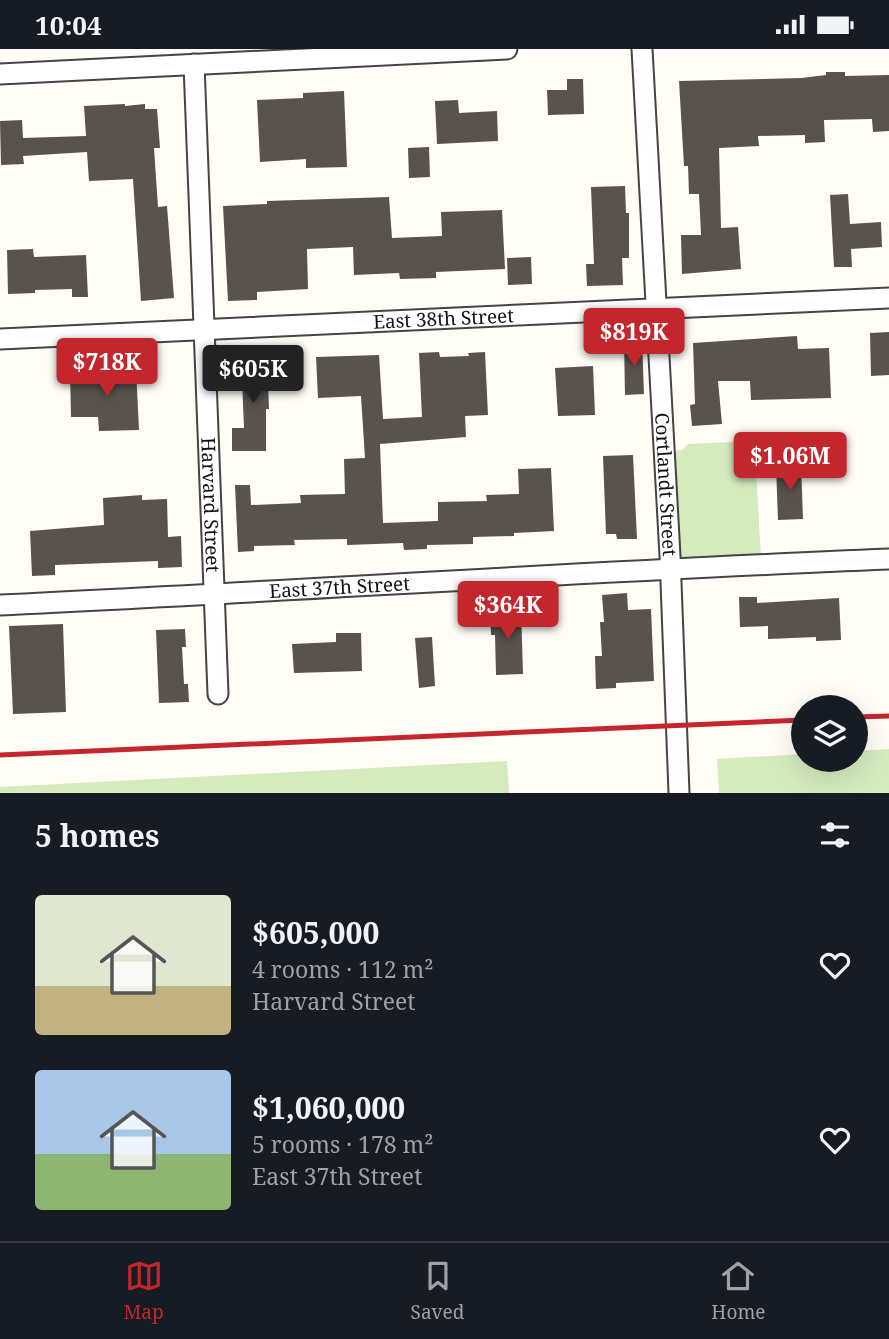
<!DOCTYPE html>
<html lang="en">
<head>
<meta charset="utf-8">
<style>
	:root { --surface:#171b24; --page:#242831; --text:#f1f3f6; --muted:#9ea1a6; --line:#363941; --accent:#c4262e }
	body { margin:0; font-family:"Noto Serif",serif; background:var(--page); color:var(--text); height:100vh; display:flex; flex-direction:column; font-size:26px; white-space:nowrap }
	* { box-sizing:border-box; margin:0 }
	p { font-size:23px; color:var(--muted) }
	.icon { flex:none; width:38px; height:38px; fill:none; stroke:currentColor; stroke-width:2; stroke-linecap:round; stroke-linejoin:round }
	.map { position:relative; height:744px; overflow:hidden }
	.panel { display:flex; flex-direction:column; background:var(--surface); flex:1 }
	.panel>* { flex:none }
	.tools { position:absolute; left:791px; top:646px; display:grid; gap:14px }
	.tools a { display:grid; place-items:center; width:77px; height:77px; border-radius:50%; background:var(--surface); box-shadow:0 7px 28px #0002; font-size:35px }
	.price { position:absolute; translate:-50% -60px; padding:0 16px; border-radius:7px; background:var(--accent); color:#fff; font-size:23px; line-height:46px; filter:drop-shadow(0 2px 4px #0008) }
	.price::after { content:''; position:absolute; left:50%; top:42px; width:21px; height:16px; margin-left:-10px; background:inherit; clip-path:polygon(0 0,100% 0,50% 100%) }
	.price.current { background:#222; color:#fff }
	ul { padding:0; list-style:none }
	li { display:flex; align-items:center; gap:21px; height:175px; padding:0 35px }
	li span { display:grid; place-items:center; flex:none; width:196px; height:140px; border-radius:7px; color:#555 }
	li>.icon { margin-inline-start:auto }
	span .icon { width:84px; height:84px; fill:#fffc; stroke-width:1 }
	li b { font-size:30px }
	h2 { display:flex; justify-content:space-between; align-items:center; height:84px; padding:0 35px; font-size:30px }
	.status { display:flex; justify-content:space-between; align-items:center; height:49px; padding:0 35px; background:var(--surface); direction:ltr }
	.status svg { height:19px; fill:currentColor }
	.tab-bar { display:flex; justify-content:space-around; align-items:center; height:98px; border-top:2px solid var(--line); background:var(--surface); font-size:19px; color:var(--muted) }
	.tab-bar a { display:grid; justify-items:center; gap:4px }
	.tab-bar .current { color:var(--accent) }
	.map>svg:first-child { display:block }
	.green { fill:#d5ebbd }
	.building { fill:#5a524d }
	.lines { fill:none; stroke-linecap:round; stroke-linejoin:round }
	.minor-casing { stroke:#444; stroke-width:23 }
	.minor { stroke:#fff; stroke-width:19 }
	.rail { stroke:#c4262e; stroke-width:5 }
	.labels { text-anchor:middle; stroke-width:7; stroke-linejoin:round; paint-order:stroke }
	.street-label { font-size:19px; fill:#111; stroke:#fff }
</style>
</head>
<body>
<div class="status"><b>10:04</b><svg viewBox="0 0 49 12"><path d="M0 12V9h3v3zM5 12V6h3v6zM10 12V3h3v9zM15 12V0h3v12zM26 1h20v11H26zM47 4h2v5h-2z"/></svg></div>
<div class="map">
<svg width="889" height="744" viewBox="0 0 889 744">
	<rect width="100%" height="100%" fill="#fffdf5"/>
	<g class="green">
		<path d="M754,387L761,508L684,511L679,505L672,402L682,401L688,395L731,393Z"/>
		<path d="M889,700V744H719L717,710L803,705V710H856V702Z"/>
		<path d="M507,712L509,744H0V738Z"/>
	</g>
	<g class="building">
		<path d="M826,23H845V27L889,26V82L873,83L872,70L824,71L825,93L805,94V86L758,87L759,97L719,99L721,179L738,178L741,220L682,225L681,186H701L699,145H689L688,117H684L679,32L802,29L826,26Z"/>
		<path d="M567,30H583L584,65L548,66L547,41H567Z"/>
		<path d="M344,42L347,118L306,119V110L260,113L257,51L303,49V44Z"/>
		<path d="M458,51L459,64L497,62L498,92L437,95L435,52Z"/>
		<path d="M125,55V57L145,55V60H157L160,99H154L158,158L167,157L174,249L141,252L133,130L89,132L87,103L23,107L24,115L1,116L0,72L22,71L23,89L86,87L84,57Z"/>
		<path d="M429,98L430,128L409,129L408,99Z"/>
		<path d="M625,137L626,164H629V209H622L623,236L587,237L586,215H594L591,138Z"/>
		<path d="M848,145L850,175L881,173L882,198L851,200L852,218H834L830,146Z"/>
		<path d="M389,148L392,189L442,187L441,163L502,161L505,220L436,223V229L400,230L399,224L354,226L353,198L307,200L308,240L257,243V251L228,252L223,157L267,155V152Z"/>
		<path d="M33,200L34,208L86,206L88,248H72V240L35,241V244L8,245L7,201Z"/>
		<path d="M531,208L532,235L508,236L507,209Z"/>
		<path d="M889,283V326L871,327L870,284Z"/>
		<path d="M797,287L798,300L829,299L831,349L751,351L750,332H718L722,375L692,377L690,356L695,355L693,294Z"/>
		<path d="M624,292H642L644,345L625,346Z"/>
		<path d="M439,303L440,308L469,307L468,304L485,303L488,366L465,367L466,388L380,395L383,474L438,472V453L487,452L486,446L519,445L518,420L551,419L554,482L514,484V487L473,488V495L427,496V500L404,501L403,494L347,496V490L294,491L295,496L254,497V502L238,503L235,436H250L251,456L301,454L300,446L345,445L344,410L365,409L361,347L318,349L316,308L379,306L383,370L422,368L419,304Z"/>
		<path d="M241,306H267L269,360H266V402H232V379H244Z"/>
		<path d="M593,317L595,366L558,367L555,319Z"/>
		<path d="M136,319L139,381L99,382L98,368H71L70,324Z"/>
		<path d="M633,406L637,490H617L616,485H606L603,407Z"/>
		<path d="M801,415L803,470L778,471L776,417Z"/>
		<path d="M142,446V451L167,450L168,488L181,487L182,518L158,519V512L55,516V526L32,527L30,482L104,476L103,449Z"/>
		<path d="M627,544L628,561L651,560L654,632L616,634V639L596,640L595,607H602L600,573H604L602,546Z"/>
		<path d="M739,548H757V554L839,549L841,591L816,592V588L768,590V577L740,578Z"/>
		<path d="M521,560L523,625L496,626L495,586H491L490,561Z"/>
		<path d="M63,575L66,663L13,665L9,577Z"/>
		<path d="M185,580L186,598H182L184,635H188L189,653L159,654L156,581Z"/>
		<path d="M336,584H361L362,622L294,624L292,595L336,593Z"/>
		<path d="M432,588L435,637L419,639L415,589Z"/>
	</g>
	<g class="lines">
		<defs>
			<g id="minor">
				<path id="s1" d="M642,0L670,507L679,744"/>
				<path id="s2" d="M194,15L218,645"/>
				<path d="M0,25L507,0"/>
				<path id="s3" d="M0,290L889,249"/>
				<path id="s4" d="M0,556C296,542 592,522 889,510"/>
			</g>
		</defs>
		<use href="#minor" class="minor-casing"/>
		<use href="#minor" class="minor"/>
		<g class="rail">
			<path d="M856,668L889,667"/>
			<path d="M0,706L803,671"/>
		</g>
	</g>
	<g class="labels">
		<g class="street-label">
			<text dy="7" stroke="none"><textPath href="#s3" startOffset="444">East 38th Street</textPath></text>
			<text dy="7" stroke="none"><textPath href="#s1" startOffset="436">Cortlandt Street</textPath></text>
			<text dy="7" stroke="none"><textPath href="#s2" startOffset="441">Harvard Street</textPath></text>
			<text dy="7" stroke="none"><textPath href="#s4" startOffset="340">East 37th Street</textPath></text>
		</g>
	</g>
</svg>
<div class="tools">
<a><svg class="icon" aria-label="layers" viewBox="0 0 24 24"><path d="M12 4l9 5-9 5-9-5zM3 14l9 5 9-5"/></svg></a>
</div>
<b class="price" style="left:634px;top:319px">$819K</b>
<b class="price" style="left:107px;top:349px">$718K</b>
<b class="price current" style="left:253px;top:356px">$605K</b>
<b class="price" style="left:790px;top:443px">$1.06M</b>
<b class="price" style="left:508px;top:592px">$364K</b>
</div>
<section class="panel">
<h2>5 homes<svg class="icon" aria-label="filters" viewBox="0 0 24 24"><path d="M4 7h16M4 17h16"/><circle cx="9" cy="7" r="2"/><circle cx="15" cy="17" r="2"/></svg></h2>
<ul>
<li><span style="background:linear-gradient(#dfe7d0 65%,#c2b280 0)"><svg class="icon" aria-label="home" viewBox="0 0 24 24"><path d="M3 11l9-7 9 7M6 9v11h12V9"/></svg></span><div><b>$605,000</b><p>4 rooms · 112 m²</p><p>Harvard Street</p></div><svg class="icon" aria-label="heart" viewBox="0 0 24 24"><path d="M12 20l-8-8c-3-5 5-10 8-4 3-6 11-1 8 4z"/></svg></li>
<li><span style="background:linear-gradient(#a9c7e8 60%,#8fb573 0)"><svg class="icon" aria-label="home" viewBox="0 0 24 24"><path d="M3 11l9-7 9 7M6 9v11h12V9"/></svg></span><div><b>$1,060,000</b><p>5 rooms · 178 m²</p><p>East 37th Street</p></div><svg class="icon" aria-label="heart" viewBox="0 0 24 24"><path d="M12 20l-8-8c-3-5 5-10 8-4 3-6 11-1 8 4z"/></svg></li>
</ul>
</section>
<nav class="tab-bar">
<a class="current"><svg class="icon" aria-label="map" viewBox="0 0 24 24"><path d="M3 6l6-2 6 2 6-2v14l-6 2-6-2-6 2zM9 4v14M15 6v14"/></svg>Map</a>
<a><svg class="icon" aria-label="saved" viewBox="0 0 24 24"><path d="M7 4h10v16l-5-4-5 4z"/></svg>Saved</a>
<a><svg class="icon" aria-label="home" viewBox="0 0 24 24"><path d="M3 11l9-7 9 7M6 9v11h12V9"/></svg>Home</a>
</nav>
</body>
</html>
